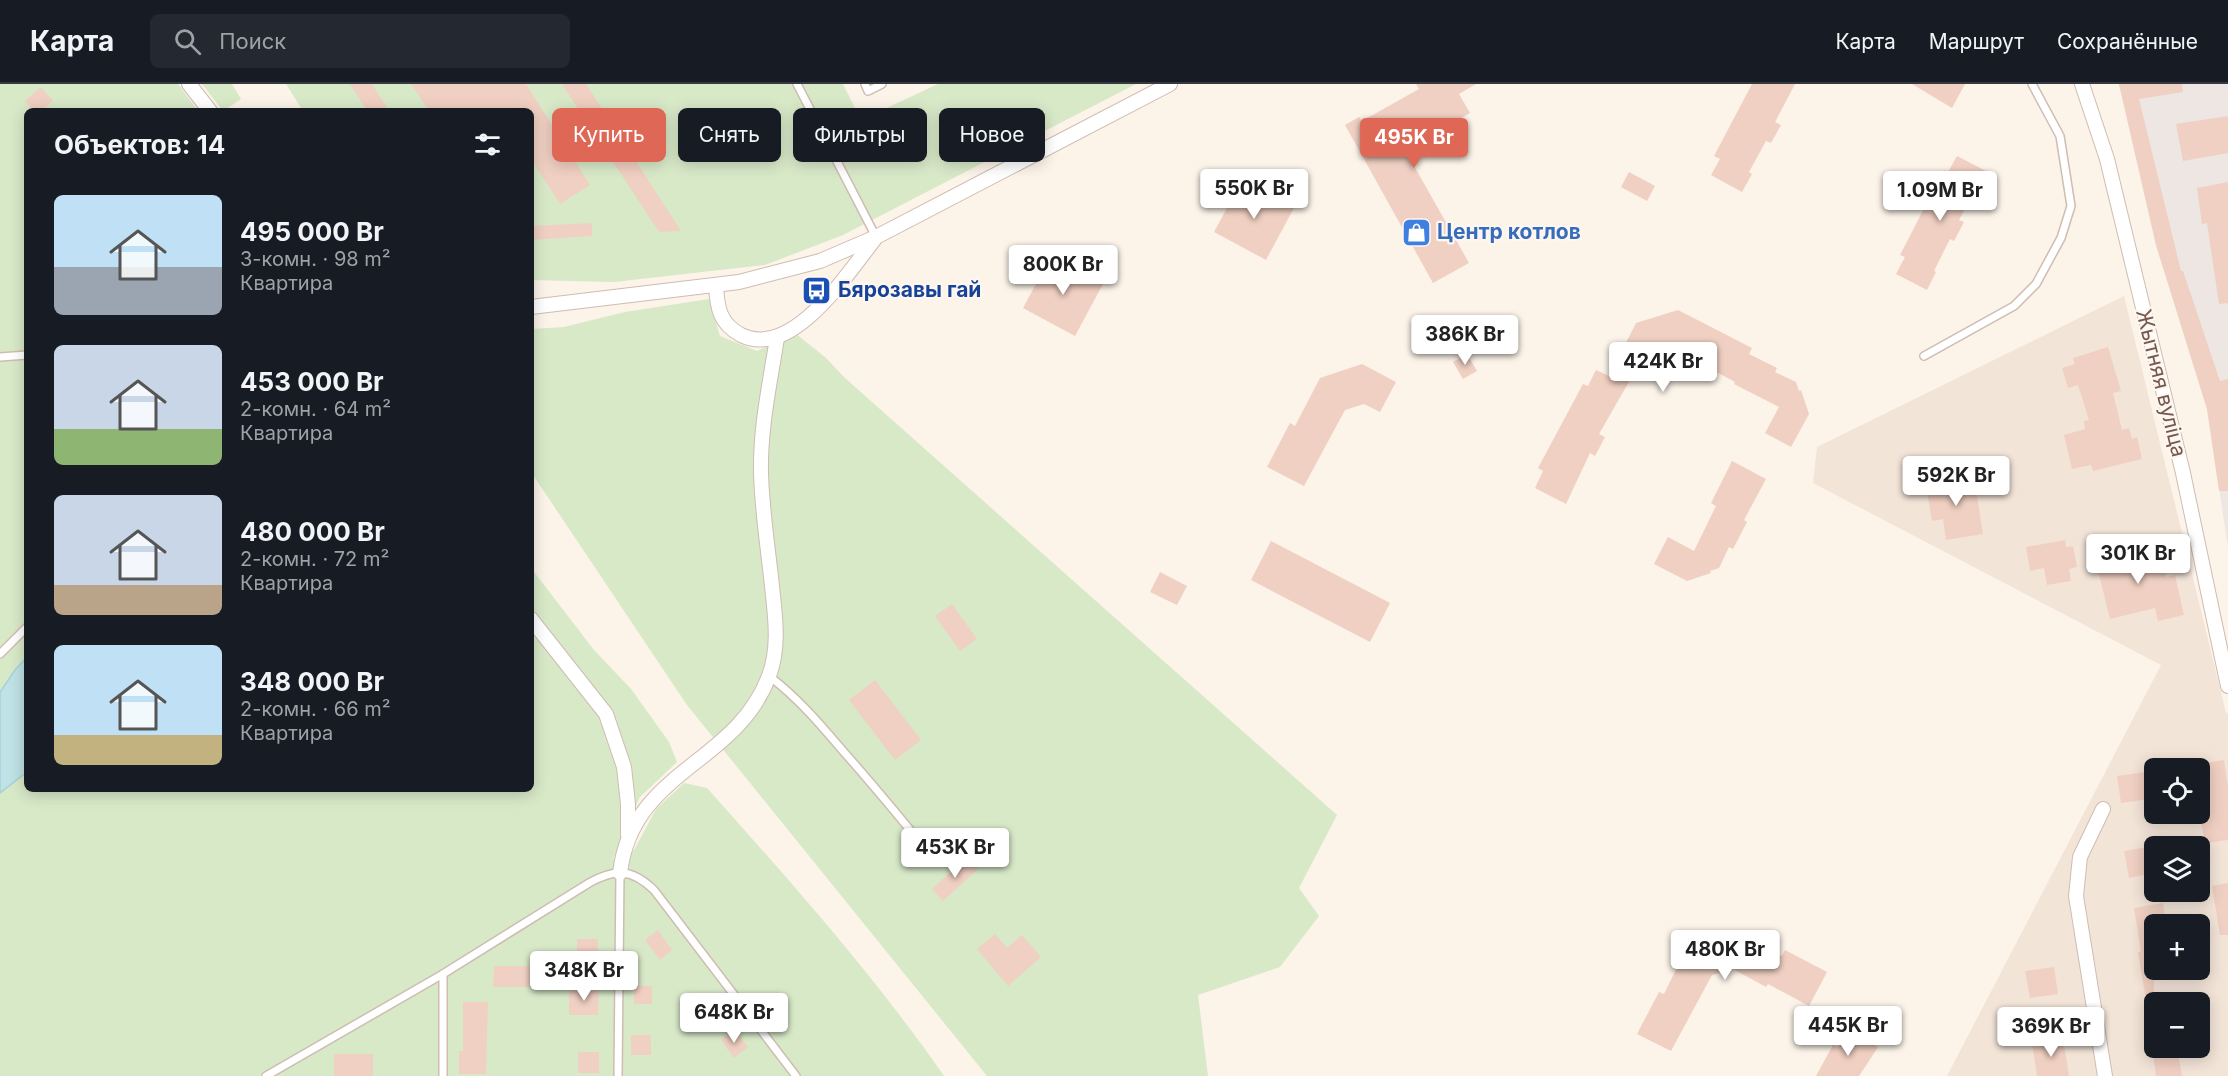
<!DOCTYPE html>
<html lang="ru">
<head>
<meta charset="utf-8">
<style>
	:root { --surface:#171b24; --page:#242831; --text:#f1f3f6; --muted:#9ea1a6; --line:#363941; --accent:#de6855 }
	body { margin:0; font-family:Inter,sans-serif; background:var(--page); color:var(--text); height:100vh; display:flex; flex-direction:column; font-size:22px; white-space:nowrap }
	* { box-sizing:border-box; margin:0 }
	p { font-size:20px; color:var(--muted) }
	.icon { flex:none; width:33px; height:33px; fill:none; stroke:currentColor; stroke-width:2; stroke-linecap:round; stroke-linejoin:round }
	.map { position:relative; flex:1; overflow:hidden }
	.side { position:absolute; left:24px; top:24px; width:510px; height:684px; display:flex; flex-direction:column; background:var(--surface); border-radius:9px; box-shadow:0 3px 15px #0003 }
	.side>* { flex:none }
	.guide { position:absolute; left:552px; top:24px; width:570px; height:54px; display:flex; gap:12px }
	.controls { position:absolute; left:2144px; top:674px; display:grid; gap:12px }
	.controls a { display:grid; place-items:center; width:66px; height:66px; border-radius:9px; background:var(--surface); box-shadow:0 3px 15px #0003; font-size:30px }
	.price { position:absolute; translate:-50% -51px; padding:0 14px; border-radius:6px; background:#fff; color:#222; font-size:20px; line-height:39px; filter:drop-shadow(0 2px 3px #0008) }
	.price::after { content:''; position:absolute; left:50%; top:36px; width:18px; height:14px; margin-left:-9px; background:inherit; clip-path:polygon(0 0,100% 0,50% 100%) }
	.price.active { background:var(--accent); color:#fff }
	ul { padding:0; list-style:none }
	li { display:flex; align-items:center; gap:18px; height:150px; padding:0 30px }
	li span { display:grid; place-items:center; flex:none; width:168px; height:120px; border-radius:9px; color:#555 }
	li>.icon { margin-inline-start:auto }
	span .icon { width:72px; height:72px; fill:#fffc; stroke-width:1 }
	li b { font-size:26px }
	h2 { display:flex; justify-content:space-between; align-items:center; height:72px; padding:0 30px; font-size:26px }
	.tag { padding:0 21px; border-radius:9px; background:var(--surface); box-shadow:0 3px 15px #0003; font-size:21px; line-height:54px }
	.tag.active { background:var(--accent); color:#fff }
	header { display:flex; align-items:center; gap:36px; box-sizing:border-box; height:84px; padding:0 30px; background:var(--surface); border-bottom:2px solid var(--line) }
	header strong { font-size:28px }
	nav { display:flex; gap:33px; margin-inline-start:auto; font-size:21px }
	.search { width:420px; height:54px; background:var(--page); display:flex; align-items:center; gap:15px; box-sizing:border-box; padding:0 21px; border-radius:9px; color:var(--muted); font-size:22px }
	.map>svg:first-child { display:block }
	.residential { fill:#f3e4d8; fill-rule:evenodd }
	.industrial { fill:#ede6e2 }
	.green { fill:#d8e9c8 }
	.water { fill:#bee2e5; stroke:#a5d3d6; stroke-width:1.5 }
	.building { fill:#f0d0c2 }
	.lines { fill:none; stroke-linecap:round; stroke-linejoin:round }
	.lane-casing { stroke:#cfbcb2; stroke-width:10 }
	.street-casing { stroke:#cfbcb2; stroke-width:16 }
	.lane { stroke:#fff; stroke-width:7 }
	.street { stroke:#fff; stroke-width:14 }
	.labels { text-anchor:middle; stroke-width:4.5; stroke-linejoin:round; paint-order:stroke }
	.shop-label { font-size:21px; font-weight:bold; fill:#366cbe; stroke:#fef7f0; text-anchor:start }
	.transit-label { font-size:21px; font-weight:bold; fill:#164399; stroke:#fef7f0; text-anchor:start }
	.street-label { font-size:21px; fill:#75584e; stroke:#fef7f0 }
</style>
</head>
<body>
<header>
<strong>Карта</strong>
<div class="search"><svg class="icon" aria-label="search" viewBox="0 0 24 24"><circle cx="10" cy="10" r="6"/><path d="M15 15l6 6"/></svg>Поиск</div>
<nav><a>Карта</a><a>Маршрут</a><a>Сохранённые</a></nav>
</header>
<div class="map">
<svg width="2228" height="992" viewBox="0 0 2228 992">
	<rect width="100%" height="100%" fill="#fcf3e9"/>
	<path class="residential" d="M2124,212L2226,629H2228V992H1947L2161,581L1813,399L1817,363ZM2154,684H2199V729H2154ZM2154,762H2199V807H2154ZM2154,840H2199V885H2154ZM2154,918H2199V963H2154Z"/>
	<path class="industrial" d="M2119,0H2228V463L2207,325L2156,161Z"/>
	<g class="green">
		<path d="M0,0H178L198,27H27V573L15,586L0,608Z"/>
		<path d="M202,0H232L241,15L223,27Z"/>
		<path d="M286,0H843L861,36L938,0H1136L843,151L765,181L614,198L531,196V27H303Z"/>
		<path d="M709,215L720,252L757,267L796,250L825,273L845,294L1337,731L1299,804L1319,832L1280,883L1198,911L1208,992H987L687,621L531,388V245L564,243L625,228Z"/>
		<path d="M531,484L594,566L631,605L669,658L677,678L640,713L613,775L633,768L656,725L684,699L707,704C790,797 873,890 944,992H0V709L27,688V705H531Z"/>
	</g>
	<path class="water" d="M27,573V688L0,709V608L15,586Z"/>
	<g class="building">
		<path d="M350,0H372L389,27H367Z"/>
		<path d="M411,0H526L590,101L560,120L531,75V27H429Z"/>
		<path d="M562,0H586L681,147L659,148Z"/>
		<path d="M1416,0H1476L1459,10L1470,29L1405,66L1469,179L1433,199L1345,41L1359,33L1362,37L1419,5Z"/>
		<path d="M1752,0H1795L1775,38L1781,41L1771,59L1766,57L1749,88L1752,90L1742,108L1711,91L1720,75L1714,72Z"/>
		<path d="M1912,0H1965L1952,24Z"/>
		<path d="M2119,0H2182L2183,8L2139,15L2181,187H2183L2220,297L2228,295V407H2219L2207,325L2156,161Z"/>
		<path d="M41,3L53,17L41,27H33L25,17Z"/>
		<path d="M2228,32V69L2183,77L2176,40Z"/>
		<path d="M1957,72L1988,88L1979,106L1976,104L1959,136L1964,138L1954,157L1950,155L1934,187L1936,188L1927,206L1896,190L1905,173L1900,171L1944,86L1948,88Z"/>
		<path d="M1629,88L1655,102L1647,117L1621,103Z"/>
		<path d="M1242,96L1294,124L1266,176L1214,148Z"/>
		<path d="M2228,98V219L2219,220L2207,139L2202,140L2197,104Z"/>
		<path d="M592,139V152L531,156V142Z"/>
		<path d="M1051,172L1103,200L1075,252L1023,224Z"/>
		<path d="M1678,226L1752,264L1749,270L1777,284L1775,288L1796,298L1799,307L1801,306L1809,330L1791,363L1765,349L1779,323L1734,300L1735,298L1694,276L1703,259L1659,271L1650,288L1638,282L1599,350L1605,353L1595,372L1590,369L1566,420L1535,404L1543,387L1538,384L1583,300L1588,302L1596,286L1609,292L1636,239Z"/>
		<path d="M2108,263L2121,307L2113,309L2122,346L2129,344L2132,355L2137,353L2142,375L2093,387L2091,381L2072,385L2064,351L2085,345L2084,337L2089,336L2078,301L2068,304L2062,284L2075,280L2073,274Z"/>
		<path d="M1467,270L1477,287L1463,295L1453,278Z"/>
		<path d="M1362,280L1396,298L1380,328L1364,320L1345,326L1304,402L1267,383L1290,339L1295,342L1320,294Z"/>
		<path d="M1732,377L1766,395L1744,436L1747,438L1733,465L1729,463L1719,484L1710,487L1711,489L1687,497L1654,480L1668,453L1694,467L1716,422L1711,419Z"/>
		<path d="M1974,393L1983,450L1946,456L1943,435L1932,437L1926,401Z"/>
		<path d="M2065,456L2066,463L2073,462L2077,483L2069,485L2071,497L2047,501L2044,484L2030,487L2026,463Z"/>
		<path d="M1271,457L1390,519L1370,558L1251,496Z"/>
		<path d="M2152,463L2156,480L2163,478L2166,493L2175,491L2184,531L2158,537L2155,524L2110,535L2094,470L2111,466L2113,472Z"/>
		<path d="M1160,488L1187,502L1177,521L1150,508Z"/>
		<path d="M952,520L977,555L960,567L935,532Z"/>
		<path d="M875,596L921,656L895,676L849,616Z"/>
		<path d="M2224,676L2228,702V756L2205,759L2200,732H2204L2199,702V680Z"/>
		<path d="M2145,688L2149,715L2121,719L2117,692Z"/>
		<path d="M2153,762L2154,789L2129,794L2124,767Z"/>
		<path d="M967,773L978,785L943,817L932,805Z"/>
		<path d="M2228,799V851H2220L2212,802Z"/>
		<path d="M2163,819L2166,840H2154V915L2146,916L2138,868H2141L2134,824Z"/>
		<path d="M658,846L672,866L660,876L645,856Z"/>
		<path d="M1729,847L1730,853L1741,850L1782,872L1785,866L1827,888L1809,922L1768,900L1766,903L1733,885L1712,891L1671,967L1637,950L1659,908L1664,910L1689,859Z"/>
		<path d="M995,850L1007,864L1022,851L1041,873L1008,902L977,865Z"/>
		<rect x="577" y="855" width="21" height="15"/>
		<path d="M494,882H531V903H493Z"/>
		<path d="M2054,883L2058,910L2030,914L2025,887Z"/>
		<rect x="634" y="902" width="18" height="18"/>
		<path d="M569,905H599L598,931H569Z"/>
		<path d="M463,918H488L486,990H459V967H463Z"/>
		<path d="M734,945L748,963L734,974L721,956Z"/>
		<path d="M1847,946L1878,963L1867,980L1859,992H1816L1833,961L1838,963Z"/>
		<rect x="631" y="951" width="20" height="20"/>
		<path d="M2063,954L2069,992H2037L2032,959Z"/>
		<path d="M2152,963H2177L2182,992H2156Z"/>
		<rect x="578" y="968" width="21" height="21"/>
		<rect x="334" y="970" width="39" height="22"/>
	</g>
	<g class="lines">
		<defs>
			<g id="lane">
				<path d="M797,0L876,153"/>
				<path d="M865,0L868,7L882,0"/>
				<path d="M1924,272L2014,222L2036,200L2061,154L2071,122L2060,52L2032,0"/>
				<path d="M0,273L27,271"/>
				<path d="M0,570L27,543"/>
				<path d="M769,592C798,614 820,640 843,667C874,702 903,737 932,773"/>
				<path d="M443,890V992"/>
				<path d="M266,992L443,890L589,799C616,784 632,785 654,806L796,992"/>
				<path d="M618,992L620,789"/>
			</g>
			<g id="street">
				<path d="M189,0L210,27"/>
				<path d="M2082,0L2107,75L2183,389L2228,602"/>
				<path d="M716,201C717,224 720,240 741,251C792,276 847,190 874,156"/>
				<path d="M531,223L739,198L820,177L876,153L1170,0"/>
				<path d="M531,535L606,630L624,683L628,720V751"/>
				<path d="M2103,725L2080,773L2076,812L2105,992"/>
				<path d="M620,789C632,686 736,681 769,592C780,562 775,532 772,502C768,464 762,427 761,389C760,343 770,299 777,254"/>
			</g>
		</defs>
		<use href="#lane" class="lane-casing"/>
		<use href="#street" class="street-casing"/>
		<use href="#lane" class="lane"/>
		<use href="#street" class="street"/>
	</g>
	<defs>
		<symbol id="shop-square" viewBox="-11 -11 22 22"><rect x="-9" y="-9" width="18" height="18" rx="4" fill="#3f7fe0" stroke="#fef7f0"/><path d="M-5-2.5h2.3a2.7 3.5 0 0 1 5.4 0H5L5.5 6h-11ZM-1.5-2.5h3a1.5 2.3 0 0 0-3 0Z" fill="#fff"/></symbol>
		<symbol id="bus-square" viewBox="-11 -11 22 22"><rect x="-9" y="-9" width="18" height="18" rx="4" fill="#1a4fb4" stroke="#fef7f0"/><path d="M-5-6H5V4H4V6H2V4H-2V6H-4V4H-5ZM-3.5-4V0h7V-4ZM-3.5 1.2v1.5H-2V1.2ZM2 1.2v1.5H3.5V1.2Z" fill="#fff"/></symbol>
	</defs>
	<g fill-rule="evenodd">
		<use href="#shop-square" x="1400" y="132" width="33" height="33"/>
		<use href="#bus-square" x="800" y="190" width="33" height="33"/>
	</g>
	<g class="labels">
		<g class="shop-label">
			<text x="1437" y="155">Центр котлов</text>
		</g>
		<g class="transit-label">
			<text x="838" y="213">Бярозавы гай</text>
		</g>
		<g class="street-label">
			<text transform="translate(2161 299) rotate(76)" y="7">Жытняя вуліца</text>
		</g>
	</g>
</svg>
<div class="controls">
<a><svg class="icon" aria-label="locate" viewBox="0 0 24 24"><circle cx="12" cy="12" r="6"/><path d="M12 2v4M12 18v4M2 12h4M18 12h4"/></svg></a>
<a><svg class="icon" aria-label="layers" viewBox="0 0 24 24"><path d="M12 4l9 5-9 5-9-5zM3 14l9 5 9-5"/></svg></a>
<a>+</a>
<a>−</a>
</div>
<b class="price active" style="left:1414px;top:85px">495K Br</b>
<b class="price" style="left:1254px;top:136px">550K Br</b>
<b class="price" style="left:1940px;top:138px">1.09M Br</b>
<b class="price" style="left:1063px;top:212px">800K Br</b>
<b class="price" style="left:1465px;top:282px">386K Br</b>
<b class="price" style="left:1663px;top:309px">424K Br</b>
<b class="price" style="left:1956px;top:423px">592K Br</b>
<b class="price" style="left:2138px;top:501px">301K Br</b>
<b class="price" style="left:955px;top:795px">453K Br</b>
<b class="price" style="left:1725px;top:897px">480K Br</b>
<b class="price" style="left:584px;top:918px">348K Br</b>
<b class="price" style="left:734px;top:960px">648K Br</b>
<b class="price" style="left:1848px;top:973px">445K Br</b>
<b class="price" style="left:2051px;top:974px">369K Br</b>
<div class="guide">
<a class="tag active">Купить</a>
<a class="tag">Снять</a>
<a class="tag">Фильтры</a>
<a class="tag">Новое</a>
</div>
<section class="side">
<h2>Объектов: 14<svg class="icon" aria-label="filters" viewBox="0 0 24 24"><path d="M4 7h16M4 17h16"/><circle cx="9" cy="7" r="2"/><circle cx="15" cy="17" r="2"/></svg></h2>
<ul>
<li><span style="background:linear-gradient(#bfe0f5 60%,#9aa5b1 0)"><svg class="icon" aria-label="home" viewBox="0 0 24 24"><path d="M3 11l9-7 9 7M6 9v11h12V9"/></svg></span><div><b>495 000 Br</b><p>3-комн. · 98 m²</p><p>Квартира</p></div></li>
<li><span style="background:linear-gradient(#c9d6e8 70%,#8fb573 0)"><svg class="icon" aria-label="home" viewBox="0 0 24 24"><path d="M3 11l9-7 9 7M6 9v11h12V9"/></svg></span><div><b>453 000 Br</b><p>2-комн. · 64 m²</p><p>Квартира</p></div></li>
<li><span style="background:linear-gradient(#c9d6e8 75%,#b9a48a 0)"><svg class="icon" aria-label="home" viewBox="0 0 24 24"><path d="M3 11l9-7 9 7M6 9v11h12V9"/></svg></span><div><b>480 000 Br</b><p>2-комн. · 72 m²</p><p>Квартира</p></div></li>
<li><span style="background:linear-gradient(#bfe0f5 75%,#c2b280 0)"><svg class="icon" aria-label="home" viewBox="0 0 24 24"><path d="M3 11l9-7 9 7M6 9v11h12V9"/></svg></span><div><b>348 000 Br</b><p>2-комн. · 66 m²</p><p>Квартира</p></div></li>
</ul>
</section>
</div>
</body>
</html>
